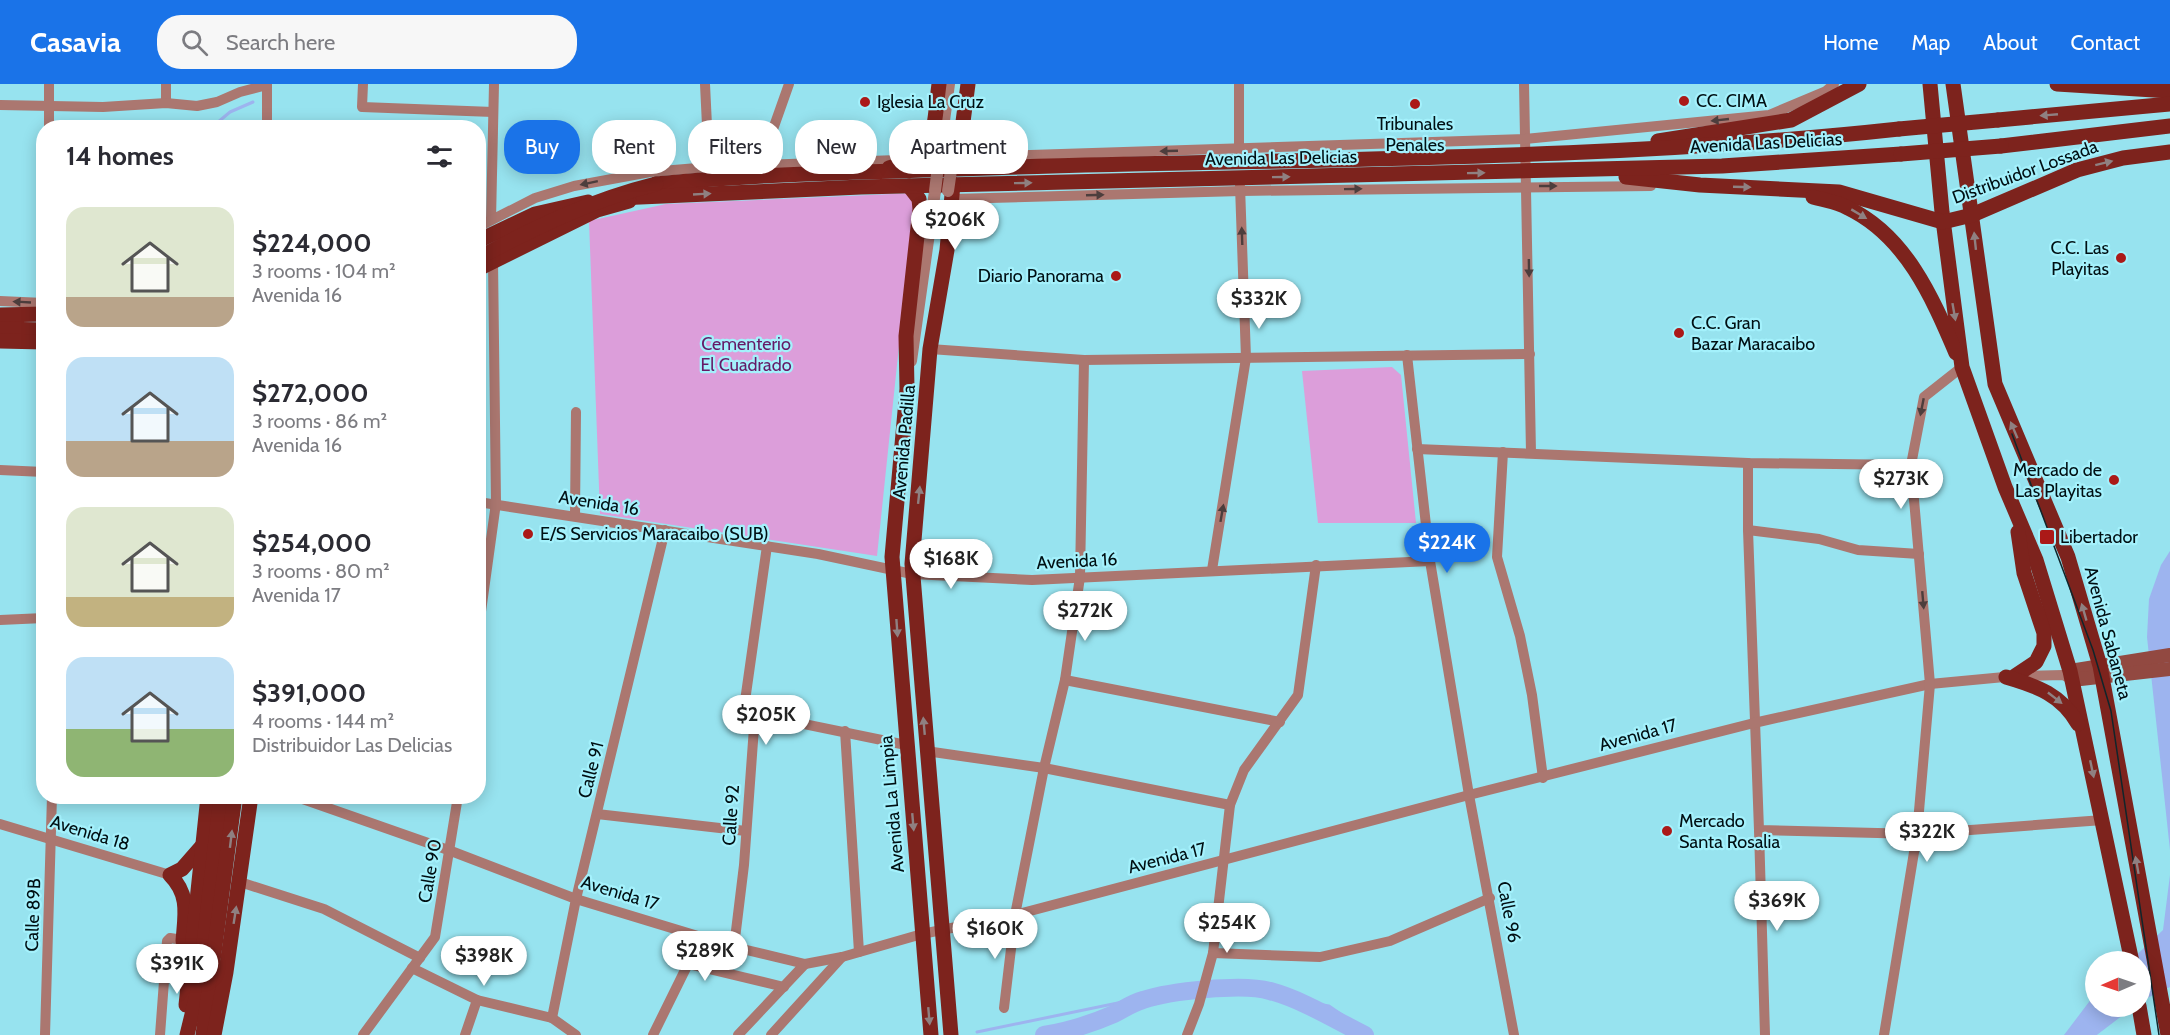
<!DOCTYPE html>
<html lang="en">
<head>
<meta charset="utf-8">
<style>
	:root { --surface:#fff; --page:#f7f7f7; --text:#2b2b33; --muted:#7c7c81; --accent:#1a73e8 }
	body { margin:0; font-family:Cabin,sans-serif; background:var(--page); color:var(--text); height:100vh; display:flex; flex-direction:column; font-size:22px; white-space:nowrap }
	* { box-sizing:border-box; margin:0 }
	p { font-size:20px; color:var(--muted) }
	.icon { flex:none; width:33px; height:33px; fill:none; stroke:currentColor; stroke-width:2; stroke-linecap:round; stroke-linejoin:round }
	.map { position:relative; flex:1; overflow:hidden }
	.side { position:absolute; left:36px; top:36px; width:450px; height:684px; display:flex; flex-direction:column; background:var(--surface); border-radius:24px; box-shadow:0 3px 15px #0003 }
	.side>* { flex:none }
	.banner { position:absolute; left:504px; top:36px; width:570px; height:54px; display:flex; gap:12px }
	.needle { width:39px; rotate:268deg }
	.fabs { position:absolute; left:2085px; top:867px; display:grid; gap:12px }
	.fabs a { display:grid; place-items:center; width:66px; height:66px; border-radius:50%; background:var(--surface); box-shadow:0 3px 15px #0003; font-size:30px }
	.price { position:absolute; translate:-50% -51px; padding:0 14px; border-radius:21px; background:#fff; color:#222; font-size:20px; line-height:39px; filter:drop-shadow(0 2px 3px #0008) }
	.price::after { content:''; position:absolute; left:50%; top:36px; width:18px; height:14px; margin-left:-9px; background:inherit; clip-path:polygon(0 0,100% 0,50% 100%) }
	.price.active { background:var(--accent); color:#fff }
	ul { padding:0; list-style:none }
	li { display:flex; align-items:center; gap:18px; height:150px; padding:0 30px }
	li span { display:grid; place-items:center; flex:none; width:168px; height:120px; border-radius:18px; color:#555 }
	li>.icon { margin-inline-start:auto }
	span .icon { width:72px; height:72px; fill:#fffc; stroke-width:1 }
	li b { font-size:26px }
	h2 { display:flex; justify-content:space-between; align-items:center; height:72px; padding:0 30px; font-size:26px }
	.tag { padding:0 21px; border-radius:24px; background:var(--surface); box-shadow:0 3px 15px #0003; font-size:21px; line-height:54px }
	.tag.active { background:var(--accent); color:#fff }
	header { display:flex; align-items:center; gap:36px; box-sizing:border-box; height:84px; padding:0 30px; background:var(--accent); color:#fff }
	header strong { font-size:28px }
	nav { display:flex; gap:33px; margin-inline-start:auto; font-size:21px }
	.search { width:420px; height:54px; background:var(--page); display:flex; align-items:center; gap:15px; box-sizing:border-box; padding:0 21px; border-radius:24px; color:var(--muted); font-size:22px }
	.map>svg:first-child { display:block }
	.green { fill:#dc9eda }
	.water { fill:#9db4ef }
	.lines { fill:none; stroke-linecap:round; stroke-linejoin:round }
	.stream { stroke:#9db4ef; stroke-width:3 }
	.river { stroke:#9db4ef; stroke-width:18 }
	.minor { stroke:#ab7770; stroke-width:10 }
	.tertiary { stroke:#ab7770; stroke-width:12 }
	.secondary { stroke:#924941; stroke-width:14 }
	.primary { stroke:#7d231d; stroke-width:15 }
	.tram { stroke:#10262b; stroke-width:1.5 }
	.tertiary-bridge { stroke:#ab7770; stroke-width:12 }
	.primary-bridge { stroke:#7d231d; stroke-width:15 }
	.oneway { fill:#8f8081 }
	.oneway2 { fill:#4d3e3d }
	.poi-dot { fill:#ab1918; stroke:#a4f1fc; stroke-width:2 }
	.labels { text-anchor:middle; stroke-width:4.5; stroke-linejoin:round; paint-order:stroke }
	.poi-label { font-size:18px; fill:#000f13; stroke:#a4f1fc; text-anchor:start }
	.street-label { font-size:18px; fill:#000f13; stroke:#a4f1fc }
	.park-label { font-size:18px; fill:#651a66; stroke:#a4f1fc }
</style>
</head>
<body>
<header>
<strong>Casavia</strong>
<div class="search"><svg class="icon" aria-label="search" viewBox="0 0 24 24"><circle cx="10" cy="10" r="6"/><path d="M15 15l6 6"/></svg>Search here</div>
<nav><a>Home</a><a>Map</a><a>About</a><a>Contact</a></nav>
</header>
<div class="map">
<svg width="2170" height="951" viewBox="0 0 2170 951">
	<rect width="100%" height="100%" fill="#97e3ef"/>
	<g class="green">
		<path d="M915,109L877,472L600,430L589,137L666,120Z"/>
		<path d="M1392,283L1401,291L1416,439H1318L1302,287Z"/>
	</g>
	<g class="water">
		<path d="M2170,467V766L2147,553L2149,515L2161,481Z"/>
		<path d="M2170,791V903L2141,917L2140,878H2129L2163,846Z"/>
		<path d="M2095,910L2096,922L2128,923L2105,929L2089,951H2064Z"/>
	</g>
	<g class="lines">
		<g class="stream">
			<path d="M211,44L230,28L253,18"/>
			<path d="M977,948L1205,901L1329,922L1371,951"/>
		</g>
		<g class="river">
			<path d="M1044,951C1069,947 1091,940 1114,930C1124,925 1132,919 1143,916C1170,907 1243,899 1270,907C1303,916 1335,936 1365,951"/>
			<path d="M2082,951L2120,922"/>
		</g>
		<g class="minor">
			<path d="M166,0V19"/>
			<path d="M267,0V44"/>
			<path d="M363,0L362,23L493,28"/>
			<path d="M705,0L709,83"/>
			<path d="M1524,0L1531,369"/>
			<path d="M0,21L103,23L166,19L197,22L217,18L240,8L267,1"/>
			<path d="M49,44V0"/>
			<path d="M1239,72V0"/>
			<path d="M760,82L789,0"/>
			<path d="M952,115L1241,107L1651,102"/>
			<path d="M491,136L494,0"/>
			<path d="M478,143L535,114L574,102L650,88L709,83L1030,71L1525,55L1769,31L1826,7L1834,0"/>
			<path d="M0,217L44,219"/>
			<path d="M930,265L1084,276L1530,270"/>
			<path d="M1407,271L1430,477L1469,711L1514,951"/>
			<path d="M1417,365L1748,379L1911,381"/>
			<path d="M1503,368L1497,473L1520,552L1532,611L1543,694"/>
			<path d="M1748,379V446L1759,746L1917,750L2103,736"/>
			<path d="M0,386L44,388"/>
			<path d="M478,418L818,470L912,490L1032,496L1430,477"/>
			<path d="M575,432L576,328"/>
			<path d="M1748,446L1819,455L1858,466L1919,470"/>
			<path d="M1212,486L1246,274L1240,102"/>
			<path d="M0,536L44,534"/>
			<path d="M478,549L496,419L493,177"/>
			<path d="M1065,596L1280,638"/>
			<path d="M755,630L906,661"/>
			<path d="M845,647L859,868"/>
			<path d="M926,667L1044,684L1230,721"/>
			<path d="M294,712L451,767L576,815L734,863L805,880L842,873L922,850L1015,831L1469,711L1754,639L1930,600L2015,592L2063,591L2072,596"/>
			<path d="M597,730L746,747"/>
			<path d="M0,740L170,791"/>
			<path d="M1759,746L1765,951"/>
			<path d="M240,798L324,825L420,874"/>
			<path d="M734,863L744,781L755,630L745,617L767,462"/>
			<path d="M1213,869L1320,873L1390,857L1490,814"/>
			<path d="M412,884L477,916L552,934L576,951"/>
			<path d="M1004,924L1015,831L1044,684L1065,596L1080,493L1084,276"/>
			<path d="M552,934L576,815L665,446"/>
			<path d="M45,951L52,712"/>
			<path d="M160,951L167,857L170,854L183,856"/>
			<path d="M363,951L435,853L458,712"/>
			<path d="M465,951L477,916"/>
			<path d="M653,951L688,880L784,903"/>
			<path d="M738,951L805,880"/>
			<path d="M771,951L842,873"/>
			<path d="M1187,951L1199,920L1213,869L1230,721L1244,686L1298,611L1316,481"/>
			<path d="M1884,951L1917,750L1930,600L1911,381L1924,313L1962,283"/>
		</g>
		<g class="tertiary">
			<path d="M940,66L949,0"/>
			<path d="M911,277L935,107"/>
		</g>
		<g class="secondary">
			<path d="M2070,587L2170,571"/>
			<path d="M2072,596L2170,585"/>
		</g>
		<g class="primary">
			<path d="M1930,0L1942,128L1962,283L2005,403L2036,476L2070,587L2132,878"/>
			<path d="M1953,0L1995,300L2068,473L2100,582L2168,951"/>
			<path d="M2057,0L2170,7"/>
			<path d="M1998,36L2170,20"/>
			<path d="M1658,57L1791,36L1859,0"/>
			<path d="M2001,62L2170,42"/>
			<path d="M957,83L968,0"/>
			<path d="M889,84C939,69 933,44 939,0"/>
			<path d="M1626,93L1700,101L1839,108L1943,138L1972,131L2077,86L2123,74L2170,68"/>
			<path d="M656,100C766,89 877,88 987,84C1291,74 1596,78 1899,45"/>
			<path d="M909,102L919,115L920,125L906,252L907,305L892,473L931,951"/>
			<path d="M1813,113C1824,116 1838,118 1848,124C1906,152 1932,213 1956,269"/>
			<path d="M618,114L861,103L1722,82L1901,70"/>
			<path d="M478,157L535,130L588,118"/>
			<path d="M478,185L597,126L629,117"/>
			<path d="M0,231L44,230"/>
			<path d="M0,245L44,246"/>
			<path d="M0,257L44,258"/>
			<path d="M2015,592L2036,578L2044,562V549L2024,489L2018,448"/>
			<path d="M2006,593C2037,602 2062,611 2078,640"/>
			<path d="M183,857C185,831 190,811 170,791L182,785L203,761"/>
			<path d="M186,921L208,712"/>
			<path d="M2139,922L2144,951"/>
			<path d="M187,951L199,902L221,712"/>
			<path d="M203,951L235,712"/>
			<path d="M214,951L226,888L251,712"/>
			<path d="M951,951L912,480L930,265L947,166L953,100"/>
		</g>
		<path class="tram" d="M2012,350L2093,566L2111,627L2159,951"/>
		<g class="tertiary-bridge">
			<path d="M935,107L940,66"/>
			<path d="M948,107L954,66"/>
		</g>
		<g class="primary-bridge">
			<path d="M1899,45L1998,36"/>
			<path d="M1901,70L2001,62"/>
			<path d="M478,174C538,142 591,116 656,100"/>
		</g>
	</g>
	<defs><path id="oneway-solid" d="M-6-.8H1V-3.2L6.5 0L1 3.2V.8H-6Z" transform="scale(1.5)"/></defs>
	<g class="oneway">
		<use href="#oneway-solid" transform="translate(2049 31) rotate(175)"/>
		<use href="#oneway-solid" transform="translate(2104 79) rotate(-14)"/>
		<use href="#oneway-solid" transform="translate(1476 89) rotate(-1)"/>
		<use href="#oneway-solid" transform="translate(1281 93) rotate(-1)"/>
		<use href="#oneway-solid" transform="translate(1023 99) rotate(-1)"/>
		<use href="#oneway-solid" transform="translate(1742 103) rotate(2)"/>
		<use href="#oneway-solid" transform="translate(702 110) rotate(-3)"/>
		<use href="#oneway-solid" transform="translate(1859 130) rotate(31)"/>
		<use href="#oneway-solid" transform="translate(1975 157) rotate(-96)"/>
		<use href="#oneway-solid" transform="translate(1954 228) rotate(80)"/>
		<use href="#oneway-solid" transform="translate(2014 346) rotate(-113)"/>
		<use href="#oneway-solid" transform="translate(919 411) rotate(-84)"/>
		<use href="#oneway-solid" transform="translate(2084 528) rotate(-106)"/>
		<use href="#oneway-solid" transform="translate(897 544) rotate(86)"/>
		<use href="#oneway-solid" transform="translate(2055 614) rotate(38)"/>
		<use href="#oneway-solid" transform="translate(924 642) rotate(-95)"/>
		<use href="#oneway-solid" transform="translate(2092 685) rotate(78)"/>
		<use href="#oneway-solid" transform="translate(913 738) rotate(85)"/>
		<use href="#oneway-solid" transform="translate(231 755) rotate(-83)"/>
		<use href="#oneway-solid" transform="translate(2137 781) rotate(-100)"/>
		<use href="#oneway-solid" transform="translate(235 831) rotate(-81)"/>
		<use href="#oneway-solid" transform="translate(929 932) rotate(85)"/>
	</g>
	<g class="oneway2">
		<use href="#oneway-solid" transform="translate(1720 36) rotate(174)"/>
		<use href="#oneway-solid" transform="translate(1169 67) rotate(178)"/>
		<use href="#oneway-solid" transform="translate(589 99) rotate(168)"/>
		<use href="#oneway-solid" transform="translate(1548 102)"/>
		<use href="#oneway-solid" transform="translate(1353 105) rotate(-1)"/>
		<use href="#oneway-solid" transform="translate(1095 111) rotate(-2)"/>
		<use href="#oneway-solid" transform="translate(1242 152) rotate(-92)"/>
		<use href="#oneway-solid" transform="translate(1529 184) rotate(89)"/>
		<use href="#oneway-solid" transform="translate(22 218) rotate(-177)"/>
		<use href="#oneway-solid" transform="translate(1922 323) rotate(101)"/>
		<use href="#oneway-solid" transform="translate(1222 429) rotate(-80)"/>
		<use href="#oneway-solid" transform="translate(1923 516) rotate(85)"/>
	</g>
	<g class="poi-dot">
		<circle cx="1684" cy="17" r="6"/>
		<circle cx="865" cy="18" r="6"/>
		<circle cx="1415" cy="20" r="6"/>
		<circle cx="2121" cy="174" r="6"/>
		<circle cx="1116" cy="192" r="6"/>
		<circle cx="1679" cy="249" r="6"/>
		<circle cx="2114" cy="396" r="6"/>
		<circle cx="528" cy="450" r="6"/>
		<rect x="2039" y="445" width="16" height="16" rx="3"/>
		<circle cx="1667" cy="747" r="6"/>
	</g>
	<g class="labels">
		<g class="poi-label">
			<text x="1696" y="23">CC. CIMA</text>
			<text x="877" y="24">Iglesia La Cruz</text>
			<text x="1415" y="46" text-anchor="middle">Tribunales<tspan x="1415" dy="21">Penales</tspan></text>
			<text x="2109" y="170" text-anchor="end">C.C. Las<tspan x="2109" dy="21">Playitas</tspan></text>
			<text x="1104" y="198" text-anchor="end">Diario Panorama</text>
			<text x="1691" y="245">C.C. Gran<tspan x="1691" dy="21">Bazar Maracaibo</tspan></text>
			<text x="2102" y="392" text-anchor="end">Mercado de<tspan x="2102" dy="21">Las Playitas</tspan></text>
			<text x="540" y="456">E/S Servicios Maracaibo (SUB)</text>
			<text x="2060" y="459">Libertador</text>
			<text x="1679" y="743">Mercado<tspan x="1679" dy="21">Santa Rosalia</tspan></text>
		</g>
		<g class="street-label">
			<text transform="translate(1766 59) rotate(-3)" y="6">Avenida Las Delicias</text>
			<text transform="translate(1281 74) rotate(-1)" y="6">Avenida Las Delicias</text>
			<text transform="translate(2025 88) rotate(-20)" y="6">Distribuidor Lossada</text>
			<text transform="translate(904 358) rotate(-85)" y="6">Avenida Padilla</text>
			<text transform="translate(599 419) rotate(9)" y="6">Avenida 16</text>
			<text transform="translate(1077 477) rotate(-3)" y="6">Avenida 16</text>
			<text transform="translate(2108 549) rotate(75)" y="6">Avenida Sabaneta</text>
			<text transform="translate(1638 651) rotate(-15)" y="6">Avenida 17</text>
			<text transform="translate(591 686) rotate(-76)" y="6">Calle 91</text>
			<text transform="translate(892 720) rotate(-95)" y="6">Avenida La Limpia</text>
			<text transform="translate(731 731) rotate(-86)" y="6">Calle 92</text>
			<text transform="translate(90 749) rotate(17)" y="6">Avenida 18</text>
			<text transform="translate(1167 774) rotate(-14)" y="6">Avenida 17</text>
			<text transform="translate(430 787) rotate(-80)" y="6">Calle 90</text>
			<text transform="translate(620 809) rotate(17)" y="6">Avenida 17</text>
			<text transform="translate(1509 828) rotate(79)" y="6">Calle 96</text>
			<text transform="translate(33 831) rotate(-88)" y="6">Calle 89B</text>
		</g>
		<g class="park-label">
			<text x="746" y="266">Cementerio<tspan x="746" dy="21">El Cuadrado</tspan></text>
		</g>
	</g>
</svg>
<div class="fabs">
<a><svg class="needle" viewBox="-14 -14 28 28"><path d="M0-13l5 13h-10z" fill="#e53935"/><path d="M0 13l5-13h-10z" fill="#7c7c81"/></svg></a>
</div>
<b class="price" style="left:955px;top:167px">$206K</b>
<b class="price" style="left:1259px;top:246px">$332K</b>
<b class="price" style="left:1901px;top:426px">$273K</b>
<b class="price active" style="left:1447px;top:490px">$224K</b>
<b class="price" style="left:951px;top:506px">$168K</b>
<b class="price" style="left:1085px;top:558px">$272K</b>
<b class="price" style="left:766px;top:662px">$205K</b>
<b class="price" style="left:1927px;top:779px">$322K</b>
<b class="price" style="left:1777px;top:848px">$369K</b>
<b class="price" style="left:1227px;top:870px">$254K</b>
<b class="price" style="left:995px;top:876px">$160K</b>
<b class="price" style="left:705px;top:898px">$289K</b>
<b class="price" style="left:484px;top:903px">$398K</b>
<b class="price" style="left:177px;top:911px">$391K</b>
<div class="banner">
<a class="tag active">Buy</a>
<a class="tag">Rent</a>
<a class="tag">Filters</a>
<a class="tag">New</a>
<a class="tag">Apartment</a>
</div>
<section class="side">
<h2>14 homes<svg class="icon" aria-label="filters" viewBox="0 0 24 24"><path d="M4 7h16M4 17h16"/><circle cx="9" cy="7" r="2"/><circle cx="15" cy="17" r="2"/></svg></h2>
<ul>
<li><span style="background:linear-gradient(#dfe7d0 75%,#b9a48a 0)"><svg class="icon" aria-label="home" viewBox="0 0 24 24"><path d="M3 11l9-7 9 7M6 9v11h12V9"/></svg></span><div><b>$224,000</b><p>3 rooms · 104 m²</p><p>Avenida 16</p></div></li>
<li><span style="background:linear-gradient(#bfe0f5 70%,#b9a48a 0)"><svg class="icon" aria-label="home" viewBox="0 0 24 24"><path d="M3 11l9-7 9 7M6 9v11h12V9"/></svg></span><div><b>$272,000</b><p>3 rooms · 86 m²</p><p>Avenida 16</p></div></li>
<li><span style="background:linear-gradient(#dfe7d0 75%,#c2b280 0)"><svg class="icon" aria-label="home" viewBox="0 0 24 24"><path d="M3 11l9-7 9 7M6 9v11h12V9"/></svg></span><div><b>$254,000</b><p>3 rooms · 80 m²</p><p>Avenida 17</p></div></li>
<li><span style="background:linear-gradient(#bfe0f5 60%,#8fb573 0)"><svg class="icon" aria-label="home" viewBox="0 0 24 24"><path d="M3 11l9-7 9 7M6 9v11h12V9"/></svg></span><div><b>$391,000</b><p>4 rooms · 144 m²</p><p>Distribuidor Las Delicias</p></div></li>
</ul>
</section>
</div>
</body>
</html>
